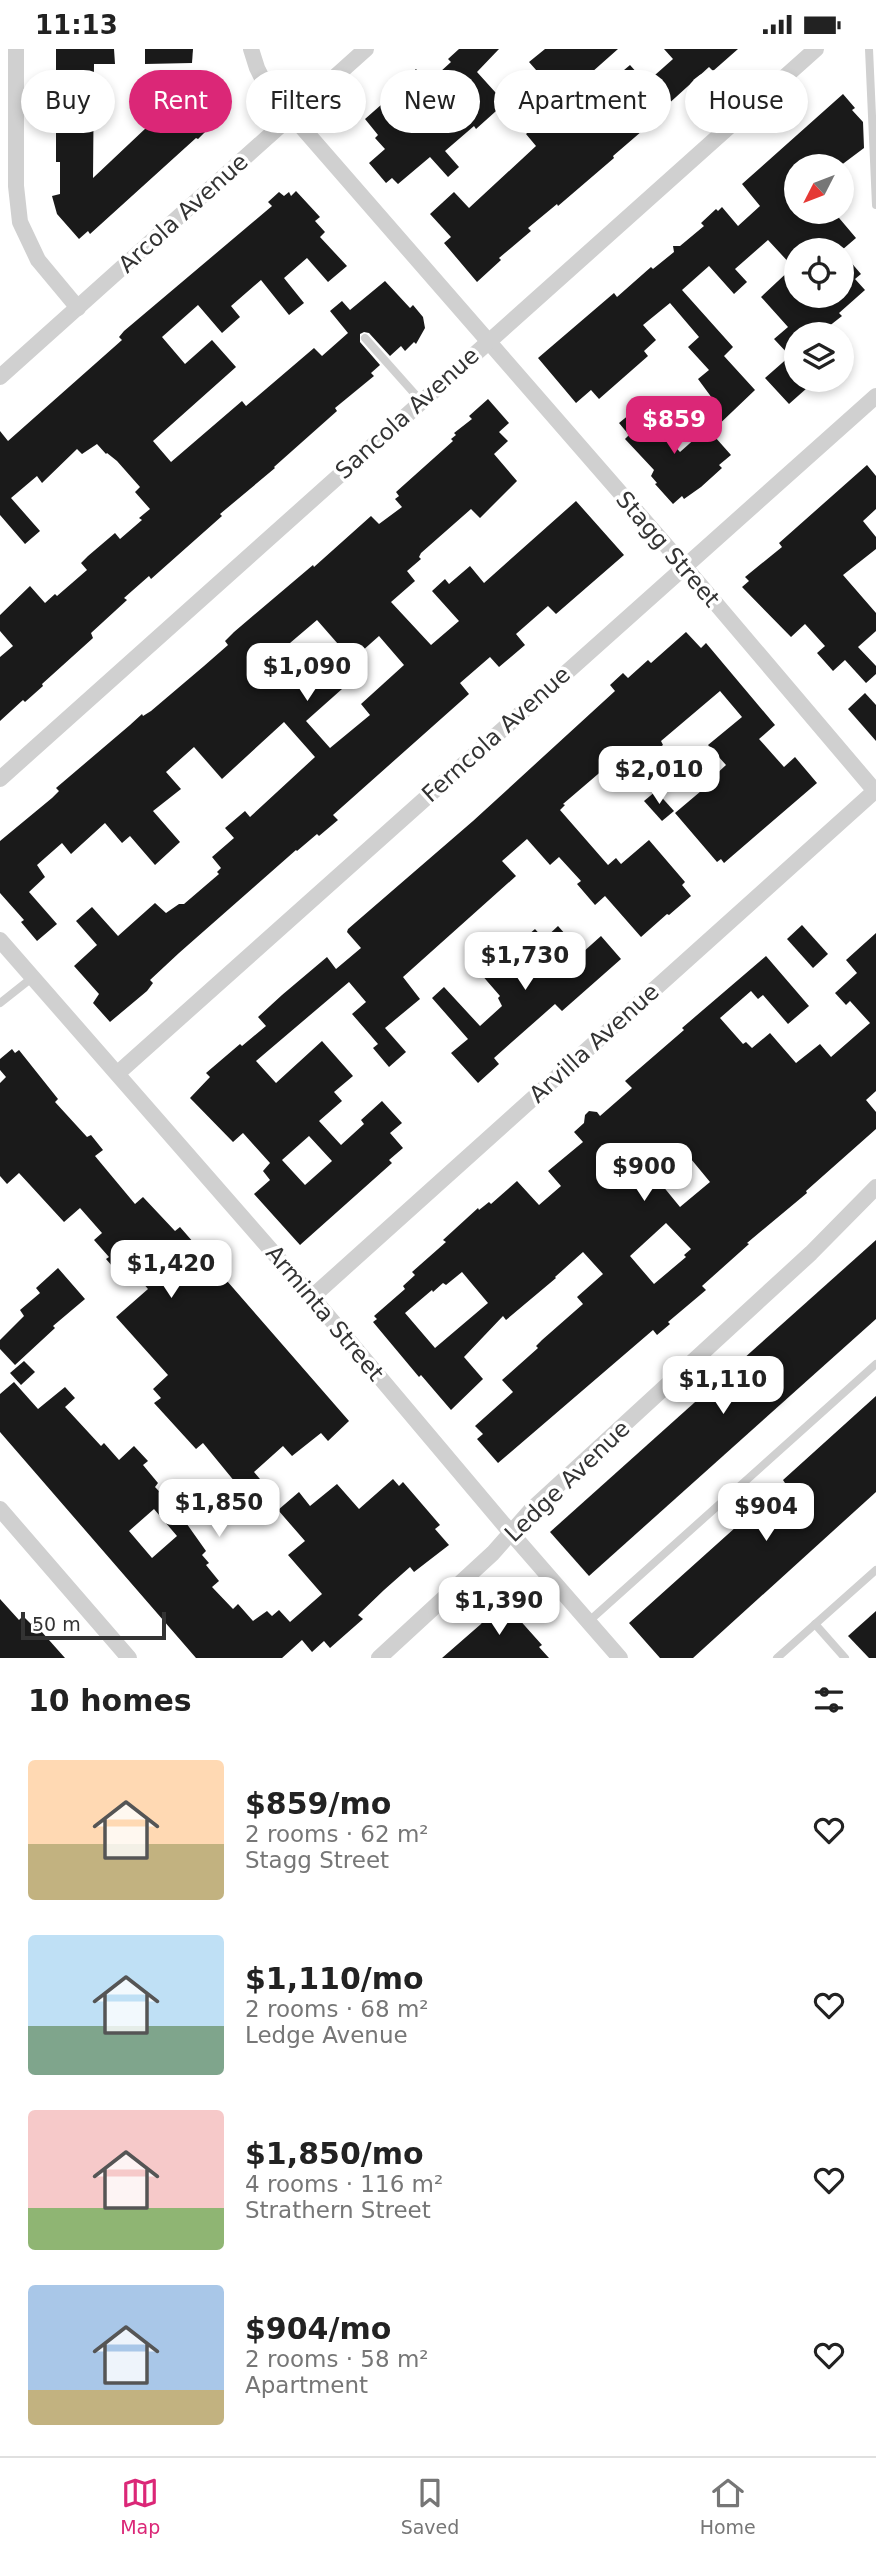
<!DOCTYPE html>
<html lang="en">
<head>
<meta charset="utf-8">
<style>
	:root { --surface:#fff; --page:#f2f2f2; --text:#222; --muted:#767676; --line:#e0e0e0; --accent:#db2777 }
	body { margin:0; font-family:"DejaVu Sans",sans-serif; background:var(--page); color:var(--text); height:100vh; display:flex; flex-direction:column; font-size:26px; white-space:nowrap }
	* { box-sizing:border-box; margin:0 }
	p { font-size:23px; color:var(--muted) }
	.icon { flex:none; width:38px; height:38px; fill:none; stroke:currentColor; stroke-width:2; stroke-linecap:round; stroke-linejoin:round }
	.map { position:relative; height:1609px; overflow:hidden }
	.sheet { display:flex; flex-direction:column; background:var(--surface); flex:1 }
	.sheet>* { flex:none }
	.banner { position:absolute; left:21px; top:21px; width:835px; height:63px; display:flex; gap:14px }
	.needle { width:46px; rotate:228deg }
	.fabs { position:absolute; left:784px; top:105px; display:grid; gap:14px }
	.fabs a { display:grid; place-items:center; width:70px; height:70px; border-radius:50%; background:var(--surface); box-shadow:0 4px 10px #0003; font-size:35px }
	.scale { position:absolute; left:21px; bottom:18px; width:145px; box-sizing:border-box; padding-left:7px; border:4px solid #333; border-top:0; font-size:19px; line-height:24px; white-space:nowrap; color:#333; -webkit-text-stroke:5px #fff; paint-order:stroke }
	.price { position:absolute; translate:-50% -60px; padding:0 16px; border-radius:14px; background:#fff; color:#222; font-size:23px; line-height:46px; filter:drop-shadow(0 2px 4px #0008) }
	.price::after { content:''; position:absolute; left:50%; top:42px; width:21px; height:16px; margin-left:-10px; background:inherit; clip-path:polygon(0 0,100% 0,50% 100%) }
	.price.current { background:var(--accent); color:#fff }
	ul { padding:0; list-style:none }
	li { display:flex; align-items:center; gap:21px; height:175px; padding:0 28px }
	li span { display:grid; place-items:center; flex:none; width:196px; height:140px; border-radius:7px; color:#555 }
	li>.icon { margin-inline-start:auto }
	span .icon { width:84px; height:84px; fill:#fffc; stroke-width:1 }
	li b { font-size:30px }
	h2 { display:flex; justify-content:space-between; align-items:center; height:84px; padding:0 28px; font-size:30px }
	.pill { padding:0 24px; border-radius:32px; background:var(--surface); box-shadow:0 4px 10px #0003; font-size:24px; line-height:63px }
	.pill.current { background:var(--accent); color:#fff }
	.status { display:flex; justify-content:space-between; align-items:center; height:49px; padding:0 35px; background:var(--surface); direction:ltr }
	.status svg { height:19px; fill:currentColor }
	.dock { display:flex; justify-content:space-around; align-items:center; height:98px; border-top:2px solid var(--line); background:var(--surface); font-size:19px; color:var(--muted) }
	.dock a { display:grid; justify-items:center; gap:4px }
	.dock .current { color:var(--accent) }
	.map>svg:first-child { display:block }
	.building { fill:#1a1a1a; fill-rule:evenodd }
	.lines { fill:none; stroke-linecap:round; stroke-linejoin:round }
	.service { stroke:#d0d0d0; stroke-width:8 }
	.minor { stroke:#d0d0d0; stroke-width:16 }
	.labels { text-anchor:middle; stroke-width:7; stroke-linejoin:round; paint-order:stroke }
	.street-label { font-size:23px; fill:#333; stroke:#fff }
</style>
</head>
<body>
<div class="status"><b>11:13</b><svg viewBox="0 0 49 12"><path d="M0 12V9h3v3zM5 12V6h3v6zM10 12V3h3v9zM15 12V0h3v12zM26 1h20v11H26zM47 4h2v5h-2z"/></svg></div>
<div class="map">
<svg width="876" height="1609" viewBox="0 0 876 1609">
	<rect width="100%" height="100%" fill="#fff"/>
	<g class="building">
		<path d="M56,0H114L115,15H94L93,129L165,61L169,65L209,29L224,46L222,48L226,52L204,71L209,79L198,90L196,89L90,185L88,182L79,190L57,165L52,147L60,145V113H56Z"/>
		<path d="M145,0H193L192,14L145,15Z"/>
		<path d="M459,0H499L477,23L505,54L476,80L474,77L445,102L459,118L448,128L430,108L398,135L392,129L386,134L369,114L385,100L375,89L378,86L365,70L398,41L396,39L416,20L428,34L451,13L448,10Z"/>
		<path d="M545,0H618L574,39L577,43L566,52L592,82L620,57L619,55L631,43L617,27L630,16L646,34L673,10L664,0H738L713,22L709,18L654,68L656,70L613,107L614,109L558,157L557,155L528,179L531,182L499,209L501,211L477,233L444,194L451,188L430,165L454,143L469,159L536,97L526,85L550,64L530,43L544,30L529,13Z"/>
		<path d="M843,45L855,59L852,61L863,73L864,99L840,117H796V163H834L856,189L842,201H796V247H842V203L861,225L855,230L865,241L839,264L842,267L828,278L834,285H796V331H816L789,355L765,329L790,307L774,290L788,278L761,248L793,218L768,191L735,220L747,233L734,245L709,217L682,241L733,298L724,307L755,341L711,383L695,364L712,349L698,330L709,321L688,298L699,288L670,254L643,276L656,291L644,302L648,307L599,350L591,341L576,354L538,309L614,244L617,248L651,218L653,220L674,203L673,197H680L704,177L701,174L716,160L718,162L722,158L738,177L760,157L742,135Z"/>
		<path d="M296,142L320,168L315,172L325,183L320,188L347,217L328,233L307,209L284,229L304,254L289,266L261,231L231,257L240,268L222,284L198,256L162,288L185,315L212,291L236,318L153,392L171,413L242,352L246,357L314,299L322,307L348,284L330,262L342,252L350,261L385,232L410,259L413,256L423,268L425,279L416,295L414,293L405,302L401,297L390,307L369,284L364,283L360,285V293L380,316L371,324L374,327L335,359L337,362L274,418L275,419L220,465L222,467L151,530L149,527L124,549L127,551L91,584L93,589L42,635L43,637L25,653L23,651L0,672V608L13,597L0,582V566L30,537L45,554L55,545L57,547L87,521L81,514L88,507L115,484L120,490L142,471L139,469L150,460L135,443L140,438L117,412L107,404L106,405L97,395L82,405L77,400L42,434L37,427L11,449L40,482L25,495L0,466V382L8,392L122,291L119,288L124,282L272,157L268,153L279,143L284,147L289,143L291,147Z"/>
		<path d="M488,350L509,374L499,383L508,392L494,405L517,432L480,469L471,460L421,504L419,508L421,510L407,522L415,532L391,553L431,596L459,572L432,542L445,530L449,535L470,517L484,534L576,452L624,506L556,565L548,557L516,585L525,596L499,618L490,608L460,634L469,645L333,766L338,771L319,787L317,785L297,802L296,801L179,904L150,931L153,934L147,942L110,973L93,954L99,945L74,917L97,896L76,872L92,858L118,887L155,854L166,864L179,855H184L219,825L217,823L221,819L212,808L234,789L225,779L245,762L250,768L315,708L284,673L222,730L194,698L166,723L181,740L153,762L180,793L155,816L130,787L122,794L105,774L71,805L62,794L37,816L45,828L29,843L57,875L37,892L21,873L24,871L0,844V792L52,749L59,742L56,739L130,676L142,665L143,667L151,662L204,617L228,596L225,592L234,583L313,516L314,518L371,467L379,475L402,458L395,450L399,447L396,443L453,392L451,390L456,386L454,384L472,370L469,367ZM317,571L352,611L379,587L404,616L361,655L370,666L330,699L306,672L342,640L327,624L320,630L290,594Z"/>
		<path d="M641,356L657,375L655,376L680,403L707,379L731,406L719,416L722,419L701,438L684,450L682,447L673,455L655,435L657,434L651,427L654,421L625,390L629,386L619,374Z"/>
		<path d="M867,416L876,427V460L863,472L876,488V500L843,526L876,564V582L858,598L876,617V625L866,634L845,611L833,622L817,604L825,597L805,575L791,588L742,538L749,532L745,528L782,498L779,494Z"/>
		<path d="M686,583L701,599L706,594L775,676L759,690L784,718L795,708L817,734L724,814L721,810L717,813L675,764L701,742L699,741L726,716L708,696L742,668L720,642L661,692L663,696L659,699L679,721L656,741L625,702L563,755L565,756L560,761L608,816L616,809L621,815L649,791L685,833L682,836L691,847L669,866L667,865L641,888L605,847L595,856L577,835L581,832L559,808L550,816L527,790L502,812L516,827L403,928L420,950L385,979L406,1003L389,1018L373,999L378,995L352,965L366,953L349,933L256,1012L276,1034L322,992L353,1027L334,1043L342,1052L319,1072L341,1096L364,1075L361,1071L382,1052L402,1074L390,1084L403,1099L389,1111L392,1114L300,1196L254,1145L270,1131L263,1122L270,1114L243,1084L233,1093L190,1049L210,1028L206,1024L240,995L242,997L266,977L258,968L282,946L327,908L336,920L361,899L347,883L348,880L473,772L615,642L610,636L623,624L628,629L648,611L651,614ZM309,1087L332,1112L305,1136L282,1111Z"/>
		<path d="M865,644L876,656V692L848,660Z"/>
		<path d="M656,742L674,762L662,772L644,752Z"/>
		<path d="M802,876L828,905L813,919L787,890Z"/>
		<path d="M558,877L582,904L601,887L621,910L562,962L555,955L494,1009L499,1015L478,1034L451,1004L468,990L432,949L444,938L480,977L502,957L498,949L500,947L474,917L494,899L500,906L518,889L521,892L535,880L544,890Z"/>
		<path d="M876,884V1042L866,1051L876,1063V1080L806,1142L807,1144L747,1194L749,1195L702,1237L706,1241L668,1273L670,1275L657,1286L653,1281L498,1414L477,1390L483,1385L475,1377L513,1343L502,1331L538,1299L536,1297L542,1291L583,1255L577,1248L603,1225L583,1203L555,1228L556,1229L506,1271L503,1267L464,1308L483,1330L451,1361L421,1326L419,1328L373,1273L377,1270L374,1267L405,1240L403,1237L415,1226L412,1223L446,1193L443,1191L478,1159L479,1161L489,1153L491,1155L517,1132L539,1156L561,1137L548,1122L583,1093L574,1083L584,1074L585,1066L589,1062L597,1063L600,1067L632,1039L625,1032L684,981L682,979L766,907L809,957L788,975L763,946L758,950L751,942L720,969L743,995L746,993L752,999L770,984L796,1014L820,995L831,1008L870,974L850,952L846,956L835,944L857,924L846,911ZM691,1110L710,1133L680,1158L662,1136ZM666,1174L691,1200L684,1206L686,1208L654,1235L630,1207ZM462,1223L488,1254L435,1299L405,1264L432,1241L433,1243L443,1234L446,1236Z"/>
		<path d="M12,1000L15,1004L19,1001L58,1050L55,1053L87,1088L91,1086L103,1101L95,1107L135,1155L143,1148L175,1182L180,1178L349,1372L328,1392L321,1384L292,1407L283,1397L254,1423L277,1450L255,1469L229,1438L235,1433L203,1394L196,1400L154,1354L161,1349L153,1340L168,1326L116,1268L148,1240L128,1217L119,1225L106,1210L109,1208L94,1191L102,1184L80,1159L64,1173L19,1124L7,1135L0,1127V1034L6,1028L0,1021V1010Z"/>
		<path d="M876,1191V1270L589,1527L550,1483Z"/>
		<path d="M58,1219L85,1250L53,1277L55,1279L15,1316L0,1300V1291L24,1267L20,1261L40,1244L36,1239Z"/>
		<path d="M24,1312L35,1323L21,1336L10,1324Z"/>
		<path d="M14,1333L38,1360L65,1338L75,1349L65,1358L101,1397L104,1394L119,1411L134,1397L148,1412L143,1416L158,1434L155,1438L177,1461L206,1502L202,1506L209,1514L206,1516L219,1532L212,1538L233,1560L238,1555L253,1572L267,1562L272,1567L279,1561L290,1573L322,1545L288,1506L305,1492L278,1461L299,1443L310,1457L337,1435L359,1460L393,1430L399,1437L403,1433L440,1476L435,1480L449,1496L414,1523L410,1518L384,1541L358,1566L363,1570L330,1599L324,1592L312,1603L302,1591L282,1609H196L0,1383V1345ZM154,1460L177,1487L152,1509L129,1482Z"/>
		<path d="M876,1347V1443L693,1609H660L629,1574L785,1434L783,1431Z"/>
		<path d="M505,1546L521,1565L517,1568L542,1596L539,1598L549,1609H442L481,1575L485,1569L482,1566Z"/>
		<path d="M0,1550L19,1571L23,1567L31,1575L33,1573L65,1609H0Z"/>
		<path d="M876,1562V1609H869L848,1587Z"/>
	</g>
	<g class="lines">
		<g class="service">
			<path d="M869,0L876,156"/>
			<path d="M365,289L421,352"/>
			<path d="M0,954L33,928"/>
			<path d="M588,1573L876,1315"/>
			<path d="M815,1575L845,1609"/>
			<path d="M777,1609L876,1521"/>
		</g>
		<g class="minor">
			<path d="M16,0V137L20,173L38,211L78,259"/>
			<path d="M251,0L257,19L266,37L684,517L875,742"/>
			<path d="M0,328L366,0"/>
			<path d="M0,730L816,0"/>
			<path d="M0,891L312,1248L511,1484L620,1609"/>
			<path d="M118,1024L876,347"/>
			<path d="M312,1248L876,741"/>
			<path d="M0,1460L129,1609"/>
			<path d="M379,1609L493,1504L531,1461L811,1204L876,1138"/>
		</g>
	</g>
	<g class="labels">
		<g class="street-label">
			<text transform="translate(183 164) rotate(-42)" y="8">Arcola Avenue</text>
			<text transform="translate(407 364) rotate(-42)" y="8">Sancola Avenue</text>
			<text transform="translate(668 500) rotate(49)" y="8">Stagg Street</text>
			<text transform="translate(496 685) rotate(-42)" y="8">Ferncola Avenue</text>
			<text transform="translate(594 994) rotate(-42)" y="8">Arvilla Avenue</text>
			<text transform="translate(325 1264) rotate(50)" y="8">Arminta Street</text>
			<text transform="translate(567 1432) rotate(-44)" y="8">Ledge Avenue</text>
		</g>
	</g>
</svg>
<div class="fabs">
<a><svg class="needle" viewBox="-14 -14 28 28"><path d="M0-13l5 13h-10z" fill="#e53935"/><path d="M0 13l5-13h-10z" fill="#767676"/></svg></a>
<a><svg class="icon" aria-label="locate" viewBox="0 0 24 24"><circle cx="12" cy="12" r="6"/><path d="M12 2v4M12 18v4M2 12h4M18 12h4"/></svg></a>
<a><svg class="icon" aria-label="layers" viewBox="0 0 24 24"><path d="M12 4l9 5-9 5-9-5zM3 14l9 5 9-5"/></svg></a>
</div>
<div class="scale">50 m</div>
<b class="price current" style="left:674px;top:407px">$859</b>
<b class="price" style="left:307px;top:654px">$1,090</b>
<b class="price" style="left:659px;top:757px">$2,010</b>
<b class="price" style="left:525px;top:943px">$1,730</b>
<b class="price" style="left:644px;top:1154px">$900</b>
<b class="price" style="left:171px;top:1251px">$1,420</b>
<b class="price" style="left:723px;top:1367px">$1,110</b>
<b class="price" style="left:219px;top:1490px">$1,850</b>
<b class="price" style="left:766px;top:1494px">$904</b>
<b class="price" style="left:499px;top:1588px">$1,390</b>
<div class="banner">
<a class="pill">Buy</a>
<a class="pill current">Rent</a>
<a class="pill">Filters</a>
<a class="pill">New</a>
<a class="pill">Apartment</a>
<a class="pill">House</a>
</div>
</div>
<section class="sheet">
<h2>10 homes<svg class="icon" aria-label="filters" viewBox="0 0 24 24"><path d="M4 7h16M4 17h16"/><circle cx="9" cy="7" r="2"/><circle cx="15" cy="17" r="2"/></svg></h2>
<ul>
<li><span style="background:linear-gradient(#ffd9b3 60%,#c2b280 0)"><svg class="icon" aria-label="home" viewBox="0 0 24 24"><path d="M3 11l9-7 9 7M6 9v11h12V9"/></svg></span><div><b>$859/mo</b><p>2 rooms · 62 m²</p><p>Stagg Street</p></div><svg class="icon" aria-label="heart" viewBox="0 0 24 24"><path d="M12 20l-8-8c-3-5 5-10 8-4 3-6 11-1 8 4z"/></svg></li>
<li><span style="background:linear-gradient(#bfe0f5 65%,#7fa58c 0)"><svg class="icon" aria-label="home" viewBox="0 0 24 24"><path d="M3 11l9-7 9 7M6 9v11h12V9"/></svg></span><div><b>$1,110/mo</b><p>2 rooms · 68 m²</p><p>Ledge Avenue</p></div><svg class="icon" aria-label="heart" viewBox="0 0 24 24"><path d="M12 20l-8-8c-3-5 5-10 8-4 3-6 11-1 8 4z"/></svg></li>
<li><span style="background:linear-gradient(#f6c9c9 70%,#8fb573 0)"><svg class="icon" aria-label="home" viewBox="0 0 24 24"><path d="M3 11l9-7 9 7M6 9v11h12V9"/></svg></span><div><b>$1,850/mo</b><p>4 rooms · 116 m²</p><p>Strathern Street</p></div><svg class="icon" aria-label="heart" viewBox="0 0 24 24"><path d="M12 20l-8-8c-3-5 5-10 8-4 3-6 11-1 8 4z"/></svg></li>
<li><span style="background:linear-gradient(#a9c7e8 75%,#c2b280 0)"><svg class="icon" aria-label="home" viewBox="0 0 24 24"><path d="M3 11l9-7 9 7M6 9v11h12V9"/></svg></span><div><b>$904/mo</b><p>2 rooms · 58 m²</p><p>Apartment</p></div><svg class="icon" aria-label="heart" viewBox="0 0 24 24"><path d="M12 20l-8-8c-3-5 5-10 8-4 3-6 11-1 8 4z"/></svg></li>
</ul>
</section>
<nav class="dock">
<a class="current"><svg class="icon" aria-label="map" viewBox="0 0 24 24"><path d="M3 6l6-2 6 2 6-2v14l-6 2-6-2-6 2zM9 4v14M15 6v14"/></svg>Map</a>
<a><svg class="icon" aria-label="saved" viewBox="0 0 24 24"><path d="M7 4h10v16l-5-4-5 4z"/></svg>Saved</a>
<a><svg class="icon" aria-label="home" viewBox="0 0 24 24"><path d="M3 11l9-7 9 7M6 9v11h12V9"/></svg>Home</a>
</nav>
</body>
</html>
